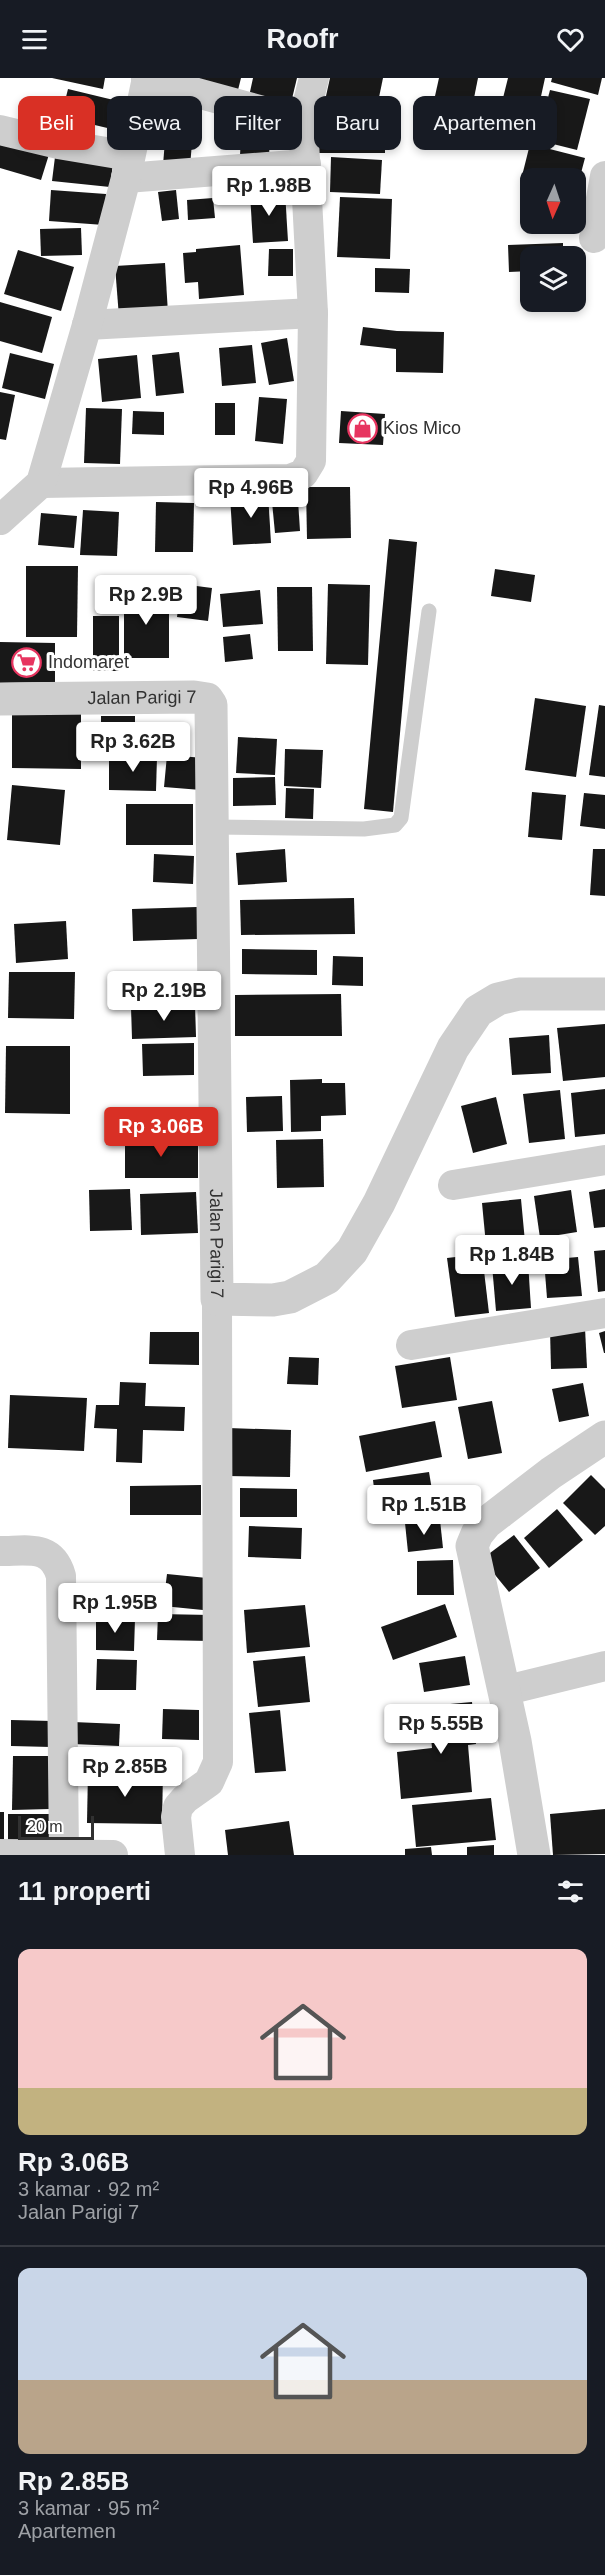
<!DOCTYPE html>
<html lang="id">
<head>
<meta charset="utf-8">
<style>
	:root { --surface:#171b24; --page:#20242c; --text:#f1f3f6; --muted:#9ea1a6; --line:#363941; --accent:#d93025 }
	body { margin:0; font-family:Helvetica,sans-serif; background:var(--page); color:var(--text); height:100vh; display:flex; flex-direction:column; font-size:22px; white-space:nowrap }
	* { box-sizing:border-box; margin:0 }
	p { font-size:20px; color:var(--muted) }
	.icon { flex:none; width:33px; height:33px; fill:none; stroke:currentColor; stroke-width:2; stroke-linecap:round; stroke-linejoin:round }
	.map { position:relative; height:1777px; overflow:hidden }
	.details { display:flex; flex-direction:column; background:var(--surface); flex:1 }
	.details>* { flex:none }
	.hud { position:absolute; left:18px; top:18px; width:570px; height:54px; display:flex; gap:12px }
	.needle { width:39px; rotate:183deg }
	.buttons { position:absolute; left:520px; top:90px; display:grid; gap:12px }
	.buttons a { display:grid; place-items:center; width:66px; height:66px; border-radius:12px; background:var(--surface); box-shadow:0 3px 9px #0003; font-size:30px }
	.scale { position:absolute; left:18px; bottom:15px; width:76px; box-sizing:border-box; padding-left:6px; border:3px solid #313131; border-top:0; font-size:16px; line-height:21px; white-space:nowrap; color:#313131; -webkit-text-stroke:4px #fff; paint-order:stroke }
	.price { position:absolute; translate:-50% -51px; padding:0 14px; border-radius:6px; background:#fff; color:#222; font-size:20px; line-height:39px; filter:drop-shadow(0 2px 3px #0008) }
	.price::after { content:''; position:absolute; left:50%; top:36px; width:18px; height:14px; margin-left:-9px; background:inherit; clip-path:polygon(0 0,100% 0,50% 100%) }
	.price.on { background:var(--accent); color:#fff }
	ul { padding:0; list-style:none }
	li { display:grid; align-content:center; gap:12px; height:318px; padding:0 18px }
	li+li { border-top:2px solid var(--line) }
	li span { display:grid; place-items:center; height:186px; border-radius:12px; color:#555 }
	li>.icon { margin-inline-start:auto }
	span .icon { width:108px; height:108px; fill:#fffc; stroke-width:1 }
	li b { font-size:26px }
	h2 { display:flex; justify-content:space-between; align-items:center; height:72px; padding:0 18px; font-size:26px }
	.pill { padding:0 21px; border-radius:12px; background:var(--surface); box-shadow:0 3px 9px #0003; font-size:21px; line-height:54px }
	.pill.on { background:var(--accent); color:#fff }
	header { display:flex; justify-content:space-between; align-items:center; height:78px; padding:0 18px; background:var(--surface); font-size:27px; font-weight:800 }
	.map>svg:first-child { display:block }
	.building { fill:#181818 }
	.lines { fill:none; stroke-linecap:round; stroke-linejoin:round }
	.service { stroke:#cecece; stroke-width:15 }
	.minor { stroke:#cecece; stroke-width:30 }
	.tertiary { stroke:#cecece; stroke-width:33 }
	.labels { text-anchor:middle; stroke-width:6; stroke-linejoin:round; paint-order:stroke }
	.poi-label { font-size:18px; fill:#313131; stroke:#fff; text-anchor:start }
	.street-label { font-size:18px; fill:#313131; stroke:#fff }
</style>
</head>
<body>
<header><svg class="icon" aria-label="menu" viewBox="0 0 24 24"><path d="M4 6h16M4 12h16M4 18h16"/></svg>Roofr<svg class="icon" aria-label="heart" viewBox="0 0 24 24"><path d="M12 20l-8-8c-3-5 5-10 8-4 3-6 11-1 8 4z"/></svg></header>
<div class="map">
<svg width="605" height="1777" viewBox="0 0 605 1777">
	<rect width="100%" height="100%" fill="#fff"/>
	<g class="building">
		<path d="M52,0H105L103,11Z"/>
		<path d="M176,0H241L237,16Z"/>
		<path d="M253,0H297L289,33L248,23Z"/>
		<path d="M330,0H383L377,29L326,18Z"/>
		<path d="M439,0H478L473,25L435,18Z"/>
		<path d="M508,0H545L538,32L502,24Z"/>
		<path d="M552,0H602L598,17L551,4Z"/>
		<path d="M68,11L126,25L120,53L61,39Z"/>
		<path d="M550,12L590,21L577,72L537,62Z"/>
		<path d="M501,29L536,40L527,71L492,61Z"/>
		<path d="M385,36V75H313V37Z"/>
		<path d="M167,38L194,40L190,89L163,87Z"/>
		<path d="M241,52L270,53L269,80L240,79Z"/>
		<path d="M0,55L51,70L41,102L0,90Z"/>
		<path d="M530,66L585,80L577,110L576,100H531V109L520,106Z"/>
		<path d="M56,71L114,77L110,109L52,103Z"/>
		<path d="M331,79L382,82L380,116L330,114Z"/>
		<path d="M51,112L106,116L104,147L49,143Z"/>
		<path d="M176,112L179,141L162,143L158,114Z"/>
		<path d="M285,114L288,163L253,165L250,116Z"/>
		<path d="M340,119L392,121L390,181L337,179Z"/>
		<path d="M213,120L215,140L188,142L187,122Z"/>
		<path d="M81,150L82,177L41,178L40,151Z"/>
		<path d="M563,165V178H531V193L509,194L508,167Z"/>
		<path d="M240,167L244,217L199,221L198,204L185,205L183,175L196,174V171Z"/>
		<path d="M269,171H293V198H268Z"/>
		<path d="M18,172L74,189L61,233L4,216Z"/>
		<path d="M165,185L168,236L119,239L115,188Z"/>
		<path d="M375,190L410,191L409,215L375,214Z"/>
		<path d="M0,224L52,239L42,275L0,263Z"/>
		<path d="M363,249L397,253L444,254L443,295L396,294V271L360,267Z"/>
		<path d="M287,260L294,303L269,307L261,265Z"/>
		<path d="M252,267L256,305L222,308L219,270Z"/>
		<path d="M179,274L184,315L156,318L152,277Z"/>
		<path d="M10,275L54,286L45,321L2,310Z"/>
		<path d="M137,277L141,320L102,324L98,281Z"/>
		<path d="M0,314L15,317L6,362L0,361Z"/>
		<path d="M259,319L287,321L283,366L255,363Z"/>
		<rect x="215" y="325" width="20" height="32"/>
		<path d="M86,330L122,331L120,386L84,385Z"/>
		<path d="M133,333L164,334V357L132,356Z"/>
		<path d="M341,333L385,336L383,367L339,365Z"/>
		<path d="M306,409H350L351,460L307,461Z"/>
		<path d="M268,415L271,465L233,467L230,418Z"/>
		<path d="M298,422L300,453L275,455L272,424Z"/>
		<path d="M156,424L194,425L193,474H155Z"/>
		<path d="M83,432L119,434L117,478L80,477Z"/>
		<path d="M41,435L77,438L74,470L38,467Z"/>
		<path d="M389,461L417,464L393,734L364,731Z"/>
		<path d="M26,488H78L77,559H26Z"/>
		<path d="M495,491L535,497L531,524L491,518Z"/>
		<path d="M181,506L212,510L208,543L177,539Z"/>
		<path d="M328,506L370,507L368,587L326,586Z"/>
		<path d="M277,509H312L313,573H278Z"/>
		<path d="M260,512L263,546L223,549L220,516Z"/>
		<rect x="124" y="516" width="45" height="64"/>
		<rect x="93" y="538" width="26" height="55"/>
		<path d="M250,556L253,581L225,584L223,559Z"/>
		<path d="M0,564L55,565V604L0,605Z"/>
		<path d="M535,620L586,628L576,699L525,692Z"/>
		<path d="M599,627L605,628V699L589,697Z"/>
		<path d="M12,633L81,634V691L12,690Z"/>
		<rect x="101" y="638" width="34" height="30"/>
		<path d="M238,659L277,661L275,697L236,695Z"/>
		<path d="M285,671L323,672L321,710L284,708Z"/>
		<path d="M167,677L204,680L201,712L164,709Z"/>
		<path d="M109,678L157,679L156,713L109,712Z"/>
		<path d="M275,699L276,727L233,728V700Z"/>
		<path d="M12,707L65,712L60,767L7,762Z"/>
		<path d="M286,710L314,711L313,741L285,740Z"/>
		<path d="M532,714L566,717L562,762L528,759Z"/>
		<path d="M584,715L605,717V751L580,748Z"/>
		<rect x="126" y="726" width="67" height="41"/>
		<path d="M285,771L287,804L238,807L236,775Z"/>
		<path d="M593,771H605V818L590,817Z"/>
		<path d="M154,776L194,778L193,806L153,804Z"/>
		<path d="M354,820L355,856L241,857L240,822Z"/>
		<path d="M197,829L198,861L133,863L132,831Z"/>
		<path d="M66,843L68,881L16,885L14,846Z"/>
		<path d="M242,871L317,872V897L242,896Z"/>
		<path d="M333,878L363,879V908L332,907Z"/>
		<path d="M9,894H75L74,941L8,940Z"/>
		<path d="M341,916L342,958H235V917Z"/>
		<path d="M195,927L196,959L132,961L131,929Z"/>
		<path d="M605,946V999L563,1003L557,950Z"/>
		<path d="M549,957L551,995L512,997L509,960Z"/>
		<path d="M194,965V997L143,998L142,966Z"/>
		<path d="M6,968H70V1036L5,1035Z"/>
		<path d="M322,1001V1005H345L346,1037L321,1038V1053L291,1054L290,1002Z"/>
		<path d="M605,1011V1056L575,1059L571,1015Z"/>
		<path d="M560,1012L565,1061L529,1065L523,1016Z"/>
		<path d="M282,1018L283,1053L247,1054L246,1019Z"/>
		<path d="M496,1019L507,1066L473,1075L461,1028Z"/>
		<rect x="125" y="1060" width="73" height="40"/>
		<path d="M323,1061L324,1109L277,1110L276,1062Z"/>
		<path d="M130,1111L132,1152L90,1153L89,1112Z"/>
		<path d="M605,1111V1149L594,1150L589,1114Z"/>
		<path d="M571,1112L577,1154L540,1160L534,1118Z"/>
		<path d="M196,1114L198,1155L141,1157L140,1116Z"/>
		<path d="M521,1121L525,1164L486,1167L482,1125Z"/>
		<path d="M605,1172V1213L598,1214L594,1173Z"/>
		<path d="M482,1176L489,1235L455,1239L447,1180Z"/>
		<path d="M578,1179L582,1218L547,1220L544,1182Z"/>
		<path d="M528,1184L531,1230L496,1233L492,1187Z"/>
		<path d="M585,1250L587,1290L551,1291L550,1252Z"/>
		<path d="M605,1253V1275H604L599,1255Z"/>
		<path d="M150,1254H199V1287L149,1286Z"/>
		<path d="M289,1279L319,1280L318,1307L287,1306Z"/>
		<path d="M450,1279L457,1322L402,1330L395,1288Z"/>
		<path d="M120,1304L146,1305L145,1328L185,1329L184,1353L143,1352L142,1385L116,1384L117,1351L94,1350L96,1327H119Z"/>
		<path d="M583,1305L589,1338L559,1344L552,1311Z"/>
		<path d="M10,1317L87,1320L84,1373L8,1370Z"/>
		<path d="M492,1323L502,1375L468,1381L458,1329Z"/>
		<path d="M435,1343L442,1379L366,1394L359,1358Z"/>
		<path d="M228,1350L291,1352L290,1399L227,1398Z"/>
		<path d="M429,1394L433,1418L376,1427L373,1402Z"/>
		<path d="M591,1397L605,1411V1448L595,1457L563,1425Z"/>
		<path d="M201,1407V1437H130V1408Z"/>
		<path d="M240,1410L297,1411V1439H240Z"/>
		<path d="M557,1431L583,1462L549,1490L524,1460Z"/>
		<path d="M440,1442L443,1470L408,1474L405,1445Z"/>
		<path d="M249,1448L302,1450L301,1481L248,1479Z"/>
		<path d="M514,1457L540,1490L509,1514L482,1481Z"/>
		<path d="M453,1482L454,1517H417V1483Z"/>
		<path d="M167,1496L207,1500L203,1532L163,1528Z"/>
		<path d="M445,1526L457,1559L393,1582L381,1549Z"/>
		<path d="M305,1527L310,1569L247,1575L244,1532Z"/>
		<path d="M158,1536L211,1537V1563L157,1562Z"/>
		<path d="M96,1540H135L134,1573L96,1572Z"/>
		<path d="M305,1578L310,1624L258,1629L253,1583Z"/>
		<path d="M465,1578L470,1607L424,1614L419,1585Z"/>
		<path d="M97,1581L137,1582L136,1612H96Z"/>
		<path d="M472,1624L476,1666L468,1667L472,1714L401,1721L397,1674L432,1670L428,1628Z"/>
		<path d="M163,1631L199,1632V1662L162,1661Z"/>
		<path d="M280,1632L286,1693L255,1695L249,1635Z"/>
		<path d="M11,1642L52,1643L51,1669L11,1668Z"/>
		<path d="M73,1644L120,1646L119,1668L72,1666Z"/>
		<path d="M13,1678H53L50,1731L12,1732Z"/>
		<path d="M88,1693L163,1694L162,1746L87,1745Z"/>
		<path d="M491,1720L496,1762L416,1769L412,1727Z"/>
		<path d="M605,1731V1776L553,1777L550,1736Z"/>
		<rect x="0" y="1734" width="4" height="28"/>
		<path d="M8,1736H51L49,1766L8,1765Z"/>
		<path d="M289,1743L294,1777H228L225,1752Z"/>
		<path d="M494,1767V1777H467V1769Z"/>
		<path d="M431,1769L432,1777H405V1771Z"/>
	</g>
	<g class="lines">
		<path class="service" d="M214,749L364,751L395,747L401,740L429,533"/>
		<g class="minor">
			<path d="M146,1L303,44"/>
			<path d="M0,52L58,66L130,78"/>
			<path d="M126,100L306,86"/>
			<path d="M594,160L605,98"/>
			<path d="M87,247L313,235"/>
			<path d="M41,405L290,401L303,396L311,383L313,235L303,44L314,0"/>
			<path d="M0,442L41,405L87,247L126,100L147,0"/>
			<path d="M453,1107L605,1082"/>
			<path d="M411,1267L605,1235"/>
			<path d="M0,1473C28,1473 52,1466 61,1498L64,1776"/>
			<path d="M503,1613L605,1588"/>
			<path d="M0,1776L113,1777"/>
			<path d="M180,1777L176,1739L178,1729L185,1721L209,1704L218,1684L217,1221"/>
		</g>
		<g class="tertiary">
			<path id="s1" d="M0,621L194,619L207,621L211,627L217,1221L273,1222L290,1219L327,1200L352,1173L379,1125L453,970L478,933L498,921L519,916H605"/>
			<path d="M534,1777L515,1663L472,1468L477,1456L486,1445L551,1395L605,1359"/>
		</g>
	</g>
	<defs>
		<symbol id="shop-ring" viewBox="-11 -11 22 22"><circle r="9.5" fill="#fff" stroke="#e73560" stroke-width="1.5"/><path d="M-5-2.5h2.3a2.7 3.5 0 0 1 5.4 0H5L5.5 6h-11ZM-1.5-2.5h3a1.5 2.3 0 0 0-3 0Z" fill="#e73560"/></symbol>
		<symbol id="supermarket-ring" viewBox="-11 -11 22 22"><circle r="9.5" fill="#fff" stroke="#e73560" stroke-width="1.5"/><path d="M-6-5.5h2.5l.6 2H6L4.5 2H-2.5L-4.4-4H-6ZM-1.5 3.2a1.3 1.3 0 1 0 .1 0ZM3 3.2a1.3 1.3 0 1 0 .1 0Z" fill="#e73560"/></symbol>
	</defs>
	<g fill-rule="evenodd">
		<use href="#shop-ring" x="346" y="334" width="33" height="33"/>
		<use href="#supermarket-ring" x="10" y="568" width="33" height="33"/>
	</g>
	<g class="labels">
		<g class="poi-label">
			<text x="383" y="356">Kios Mico</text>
			<text x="48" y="590">Indomaret</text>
		</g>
		<g class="street-label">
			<text dy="6" stroke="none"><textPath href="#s1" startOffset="142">Jalan Parigi 7</textPath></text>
			<text dy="6" stroke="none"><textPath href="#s1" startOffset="753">Jalan Parigi 7</textPath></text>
		</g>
	</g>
</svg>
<div class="buttons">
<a><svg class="needle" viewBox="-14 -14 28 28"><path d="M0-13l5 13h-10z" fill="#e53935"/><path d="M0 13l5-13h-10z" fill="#9ea1a6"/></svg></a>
<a><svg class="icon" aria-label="layers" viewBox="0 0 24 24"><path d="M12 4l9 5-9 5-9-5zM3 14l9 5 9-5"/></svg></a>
</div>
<div class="scale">20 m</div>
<b class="price" style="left:269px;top:139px">Rp 1.98B</b>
<b class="price" style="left:251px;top:441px">Rp 4.96B</b>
<b class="price" style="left:146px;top:548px">Rp 2.9B</b>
<b class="price" style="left:133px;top:695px">Rp 3.62B</b>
<b class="price" style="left:164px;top:944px">Rp 2.19B</b>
<b class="price on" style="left:161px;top:1080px">Rp 3.06B</b>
<b class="price" style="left:512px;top:1208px">Rp 1.84B</b>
<b class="price" style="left:424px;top:1458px">Rp 1.51B</b>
<b class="price" style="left:115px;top:1556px">Rp 1.95B</b>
<b class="price" style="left:441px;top:1677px">Rp 5.55B</b>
<b class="price" style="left:125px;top:1720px">Rp 2.85B</b>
<div class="hud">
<a class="pill on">Beli</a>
<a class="pill">Sewa</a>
<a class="pill">Filter</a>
<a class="pill">Baru</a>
<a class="pill">Apartemen</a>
</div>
</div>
<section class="details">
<h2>11 properti<svg class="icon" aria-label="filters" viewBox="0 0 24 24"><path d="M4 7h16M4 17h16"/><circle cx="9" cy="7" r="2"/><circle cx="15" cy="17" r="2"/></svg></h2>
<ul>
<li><span style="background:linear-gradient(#f6c9c9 75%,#c2b280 0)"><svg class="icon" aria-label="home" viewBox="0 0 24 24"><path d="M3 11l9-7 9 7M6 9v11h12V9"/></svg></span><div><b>Rp 3.06B</b><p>3 kamar · 92 m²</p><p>Jalan Parigi 7</p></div></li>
<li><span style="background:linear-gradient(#c9d6e8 60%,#b9a48a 0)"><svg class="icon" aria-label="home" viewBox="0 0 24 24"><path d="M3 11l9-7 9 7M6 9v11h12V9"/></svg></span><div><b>Rp 2.85B</b><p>3 kamar · 95 m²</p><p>Apartemen</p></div></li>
</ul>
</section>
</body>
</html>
